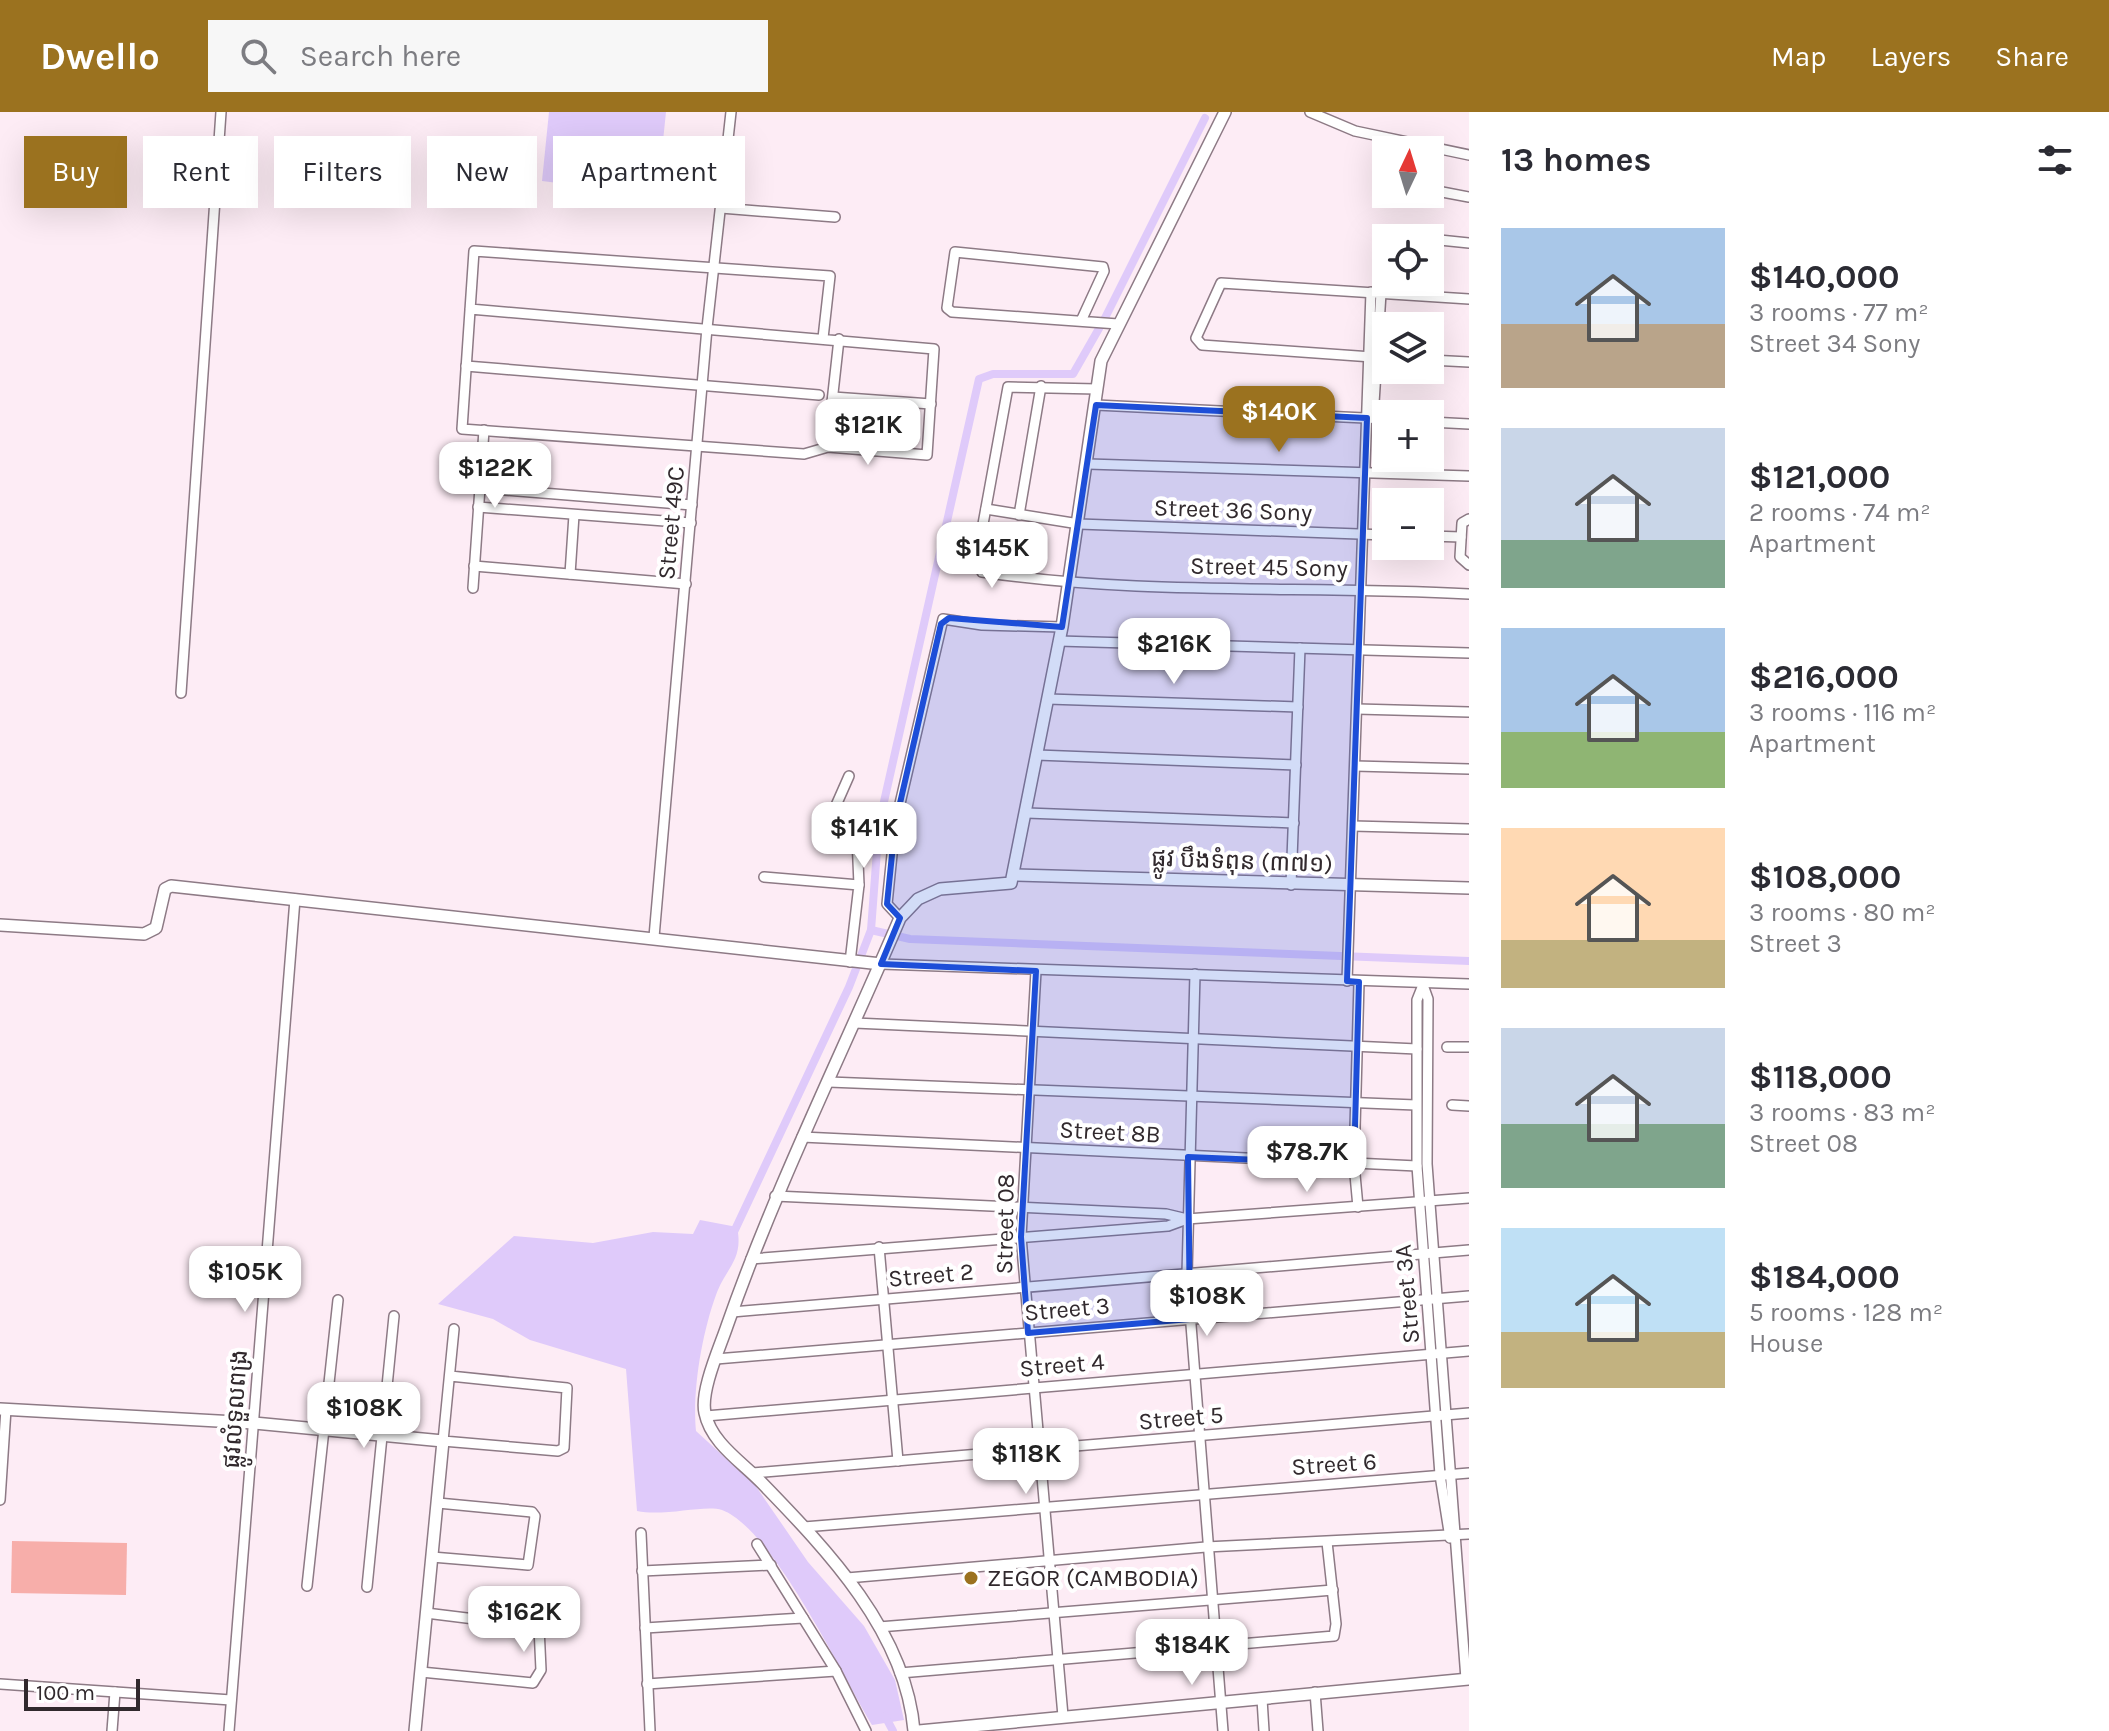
<!DOCTYPE html>
<html lang="en">
<head>
<meta charset="utf-8">
<style>
	:root { --surface:#fff; --page:#f7f7f7; --text:#2b2b33; --muted:#7c7c81; --accent:#9b721f }
	body { margin:0; font-family:Karla,"Noto Sans Khmer",sans-serif; background:var(--page); color:var(--text); height:100vh; display:flex; flex-direction:column; font-size:30px; white-space:nowrap }
	* { box-sizing:border-box; margin:0 }
	p { font-size:26px; color:var(--muted) }
	.icon { flex:none; width:44px; height:44px; fill:none; stroke:currentColor; stroke-width:2; stroke-linecap:round; stroke-linejoin:round }
	.map { position:relative; flex:1; overflow:hidden }
	.sheet { display:flex; flex-direction:column; background:var(--surface); width:640px }
	.sheet>* { flex:none }
	.guide { position:absolute; left:24px; top:24px; width:760px; height:72px; display:flex; gap:16px }
	.needle { width:52px; rotate:4deg }
	.tools { position:absolute; left:1372px; top:24px; display:grid; gap:16px }
	.tools a { display:grid; place-items:center; width:72px; height:72px; border-radius:0px; background:var(--surface); box-shadow:0 8px 32px #0002; font-size:40px }
	.scale { position:absolute; left:24px; bottom:20px; width:116px; box-sizing:border-box; padding-left:8px; border:4px solid #31292d; border-top:0; font-size:22px; line-height:28px; white-space:nowrap; color:#31292d; -webkit-text-stroke:6px #fff; paint-order:stroke }
	.price { position:absolute; translate:-50% -68px; padding:0 18px; border-radius:16px; background:#fff; color:#222; font-size:26px; line-height:52px; filter:drop-shadow(0 2px 4px #0008) }
	.price::after { content:''; position:absolute; left:50%; top:48px; width:24px; height:18px; margin-left:-12px; background:inherit; clip-path:polygon(0 0,100% 0,50% 100%) }
	.price.active { background:var(--accent); color:#fff }
	ul { padding:0; list-style:none }
	li { display:flex; align-items:center; gap:24px; height:200px; padding:0 32px }
	li span { display:grid; place-items:center; flex:none; width:224px; height:160px; border-radius:0px; color:#555 }
	li>.icon { margin-inline-start:auto }
	span .icon { width:96px; height:96px; fill:#fffc; stroke-width:1 }
	li b { font-size:34px }
	h2 { display:flex; justify-content:space-between; align-items:center; height:96px; padding:0 32px; font-size:34px }
	.chip { padding:0 28px; border-radius:0px; background:var(--surface); box-shadow:0 8px 32px #0002; font-size:28px; line-height:72px }
	.chip.active { background:var(--accent); color:#fff }
	header { display:flex; align-items:center; gap:48px; box-sizing:border-box; height:112px; padding:0 40px; background:var(--accent); color:#fff }
	header strong { font-size:38px }
	nav { display:flex; gap:44px; margin-inline-start:auto; font-size:28px }
	.search { width:560px; height:72px; background:var(--page); display:flex; align-items:center; gap:20px; box-sizing:border-box; padding:0 28px; border-radius:0px; color:var(--muted); font-size:30px }
	main { display:flex; flex:1; min-height:0 }
	.map>svg:first-child { display:block }
	.green { fill:#f7aeaa }
	.water { fill:#dfcafa }
	.lines { fill:none; stroke-linecap:round; stroke-linejoin:round }
	.canal { stroke:#dfcafa; stroke-width:8 }
	.minor-casing { stroke:#8d7a85; stroke-width:12 }
	.tertiary-casing { stroke:#8d7a85; stroke-width:14 }
	.minor { stroke:#fff; stroke-width:9 }
	.tertiary { stroke:#fff; stroke-width:11 }
	.marked { fill:#1d4ed8; fill-opacity:0.2; stroke:#1d4ed8; stroke-width:6; stroke-linejoin:round }
	.poi-dot { fill:#9b721f; stroke:#fff; stroke-width:3 }
	.labels { text-anchor:middle; stroke-width:8; stroke-linejoin:round; paint-order:stroke }
	.street-label { font-size:24px; fill:#31292d; stroke:#fff }
	.poi-label { font-size:24px; fill:#31292d; stroke:#fff; text-anchor:start }
</style>
</head>
<body>
<header>
<strong>Dwello</strong>
<div class="search"><svg class="icon" aria-label="search" viewBox="0 0 24 24"><circle cx="10" cy="10" r="6"/><path d="M15 15l6 6"/></svg>Search here</div>
<nav><a>Map</a><a>Layers</a><a>Share</a></nav>
</header>
<main>
<div class="map">
<svg width="1469" height="1619" viewBox="0 0 1469 1619">
	<rect width="100%" height="100%" fill="#fdecf5"/>
	<path class="green" d="M12,1429L127,1431L126,1483L11,1481Z"/>
	<g class="water">
		<path d="M549,0H666L658,77L592,81L574,73L542,69Z"/>
		<path d="M700,1108L737,1115C744,1148 726,1155 716,1183C702,1221 692,1280 696,1319L755,1373L808,1450L864,1514L895,1568L904,1608L872,1613C842,1563 773,1417 722,1398C705,1392 664,1405 637,1399L626,1257L530,1228L493,1207L438,1192L514,1124L593,1131L653,1120L693,1122Z"/>
	</g>
	<g class="lines">
		<g class="canal">
			<path d="M871,818L910,827L1469,849"/>
			<path d="M733,1122L849,875L871,818L879,712L979,267L993,262H1073L1105,206L1205,6"/>
			<path d="M885,1604L893,1619"/>
		</g>
		<defs>
			<g id="minor">
				<path d="M1310,0L1355,19L1469,43"/>
				<path d="M1437,79L1469,85"/>
				<path d="M721,96L835,105"/>
				<path d="M1410,125L1417,126"/>
				<path d="M1430,127L1469,131"/>
				<path d="M470,197L934,237L927,343L828,335L804,342L462,317L474,139L830,164L823,226"/>
				<path d="M1081,209L1104,159L1103,155L955,140L947,196L952,200L1118,212"/>
				<path d="M1386,246L1202,233L1196,226L1221,171L1469,187"/>
				<path d="M1430,248L1469,250"/>
				<path d="M466,254L819,283"/>
				<path d="M1097,277L1008,275L977,445L982,460C1142,484 1307,473 1469,482"/>
				<path d="M833,285L931,292"/>
				<path d="M1096,293L1386,307"/>
				<path d="M1368,303L1374,291L1381,181"/>
				<path d="M830,308L839,227"/>
				<path d="M1430,310L1469,312"/>
				<path d="M1088,352L1469,364"/>
				<path d="M480,376L692,393"/>
				<path d="M478,395L691,411"/>
				<path d="M986,397L1079,412L1386,423"/>
				<path d="M1019,403L1041,274"/>
				<path d="M1469,407L1462,411L1460,445L1469,453"/>
				<path d="M1430,424L1461,425"/>
				<path d="M474,454L686,472"/>
				<path d="M570,462L574,403"/>
				<path d="M473,476L484,318"/>
				<path d="M1059,529L1469,541"/>
				<path d="M181,581L221,0"/>
				<path d="M1048,587L1298,595"/>
				<path d="M1357,597L1469,600"/>
				<path d="M1037,643L1296,653"/>
				<path d="M1355,654L1469,657"/>
				<path d="M849,664L830,707L831,712L857,725L859,773"/>
				<path d="M1027,701L1294,711"/>
				<path d="M1353,714L1469,717"/>
				<path d="M764,765L859,773L850,850"/>
				<path d="M1291,773L1300,536"/>
				<path d="M900,806L887,792L895,713L943,507L982,513L1062,515"/>
				<path d="M654,825L707,216L731,0"/>
				<path d="M881,852L1469,872"/>
				<path d="M1036,859L1021,1125L1063,1604"/>
				<path d="M1195,862L1187,1162L1223,1619"/>
				<path d="M1347,869L1371,180"/>
				<path d="M1423,873L1428,887L1427,1052L1466,1567"/>
				<path d="M1423,873L1417,888V1054L1440,1363L1450,1426"/>
				<path d="M855,911L1417,937"/>
				<path d="M1447,935H1469"/>
				<path d="M829,970L1416,993"/>
				<path d="M1452,993L1469,994"/>
				<path d="M802,1025L1417,1054"/>
				<path d="M775,1084L1166,1102L1187,1107"/>
				<path d="M1358,1095L1354,1052L1359,870"/>
				<path d="M879,1135L898,1349"/>
				<path d="M751,1147L1168,1114L1187,1107L1469,1086"/>
				<path d="M732,1200L1469,1138"/>
				<path d="M716,1247L1469,1184"/>
				<path d="M450,1264L567,1276L564,1336L558,1339L443,1329L454,1217"/>
				<path d="M706,1304L1469,1239"/>
				<path d="M753,1361L1469,1301"/>
				<path d="M0,1388L6,1297"/>
				<path d="M804,1415L1469,1361"/>
				<path d="M641,1421L650,1619"/>
				<path d="M757,1432L836,1559L866,1619"/>
				<path d="M432,1445L528,1453L535,1404L532,1400L438,1391"/>
				<path d="M642,1459L771,1453"/>
				<path d="M847,1466L1206,1435L1469,1422"/>
				<path d="M307,1474L338,1188"/>
				<path d="M367,1475L394,1204"/>
				<path d="M879,1515L1333,1478"/>
				<path d="M645,1516L803,1506"/>
				<path d="M421,1560L533,1571L541,1558L539,1515L426,1501"/>
				<path d="M900,1561L1334,1524L1336,1512L1327,1430"/>
				<path d="M0,1572L231,1588"/>
				<path d="M647,1572L836,1559"/>
				<path d="M1315,1580L1318,1619"/>
				<path d="M1262,1587L1264,1619"/>
				<path d="M112,1619L115,1580"/>
				<path d="M229,1619L295,787"/>
			</g>
			<g id="tertiary">
				<path d="M1014,763L1469,776"/>
				<path d="M0,813L144,822L156,816L165,777L171,774L881,852"/>
				<path d="M0,1297L254,1311L443,1329L415,1619"/>
				<path d="M914,1619C906,1520 827,1438 762,1371C742,1350 711,1331 705,1301C700,1279 720,1235 727,1214C776,1074 842,942 900,806L918,787L940,777L1011,771L1062,515L1101,249L1225,0"/>
				<path d="M919,1619L1469,1567"/>
			</g>
		</defs>
		<use href="#minor" class="minor-casing"/>
		<use href="#tertiary" class="tertiary-casing"/>
		<use href="#minor" class="minor"/>
		<use href="#tertiary" class="tertiary"/>
	</g>
	<path class="marked" d="M1096,293L1367,306L1347,869L1359,870L1354,1052L1188,1045L1190,1207L1028,1221L1021,1125L1036,859L881,852L900,806L887,792L895,713L941,512L949,506L1062,515Z"/>
	<circle class="poi-dot" cx="971" cy="1466" r="8"/>
	<g class="labels">
		<g class="street-label">
			<text transform="translate(1233 398) rotate(2)" y="8">Street 36 Sony</text>
			<text transform="translate(671 411) rotate(-85)" y="8">Street 49C</text>
			<text transform="translate(1269 455) rotate(1)" y="8">Street 45 Sony</text>
			<text transform="translate(1242 749) rotate(2)" y="8">ផ្លូវ បឹងទំពុន (៣៧១)</text>
			<text transform="translate(1110 1020) rotate(3)" y="8">Street 8B</text>
			<text transform="translate(1005 1112) rotate(-89)" y="8">Street 08</text>
			<text transform="translate(931 1163) rotate(-5)" y="8">Street 2</text>
			<text transform="translate(1407 1182) rotate(-95)" y="8">Street 3A</text>
			<text transform="translate(1067 1197) rotate(-5)" y="8">Street 3</text>
			<text transform="translate(1062 1253) rotate(-5)" y="8">Street 4</text>
			<text transform="translate(235 1297) rotate(-86)" y="8">ផ្លូវលំទួលពង្រ</text>
			<text transform="translate(1181 1306) rotate(-5)" y="8">Street 5</text>
			<text transform="translate(1334 1352) rotate(-4)" y="8">Street 6</text>
		</g>
		<g class="poi-label">
			<text x="987" y="1474">ZEGOR (CAMBODIA)</text>
		</g>
	</g>
</svg>
<div class="tools">
<a><svg class="needle" viewBox="-14 -14 28 28"><path d="M0-13l5 13h-10z" fill="#e53935"/><path d="M0 13l5-13h-10z" fill="#7c7c81"/></svg></a>
<a><svg class="icon" aria-label="locate" viewBox="0 0 24 24"><circle cx="12" cy="12" r="6"/><path d="M12 2v4M12 18v4M2 12h4M18 12h4"/></svg></a>
<a><svg class="icon" aria-label="layers" viewBox="0 0 24 24"><path d="M12 4l9 5-9 5-9-5zM3 14l9 5 9-5"/></svg></a>
<a>+</a>
<a>−</a>
</div>
<div class="scale">100 m</div>
<b class="price active" style="left:1279px;top:342px">$140K</b>
<b class="price" style="left:868px;top:355px">$121K</b>
<b class="price" style="left:495px;top:398px">$122K</b>
<b class="price" style="left:992px;top:478px">$145K</b>
<b class="price" style="left:1174px;top:574px">$216K</b>
<b class="price" style="left:864px;top:758px">$141K</b>
<b class="price" style="left:1307px;top:1082px">$78.7K</b>
<b class="price" style="left:245px;top:1202px">$105K</b>
<b class="price" style="left:1207px;top:1226px">$108K</b>
<b class="price" style="left:364px;top:1338px">$108K</b>
<b class="price" style="left:1026px;top:1384px">$118K</b>
<b class="price" style="left:524px;top:1542px">$162K</b>
<b class="price" style="left:1192px;top:1575px">$184K</b>
<div class="guide">
<a class="chip active">Buy</a>
<a class="chip">Rent</a>
<a class="chip">Filters</a>
<a class="chip">New</a>
<a class="chip">Apartment</a>
</div>
</div>
<section class="sheet">
<h2>13 homes<svg class="icon" aria-label="filters" viewBox="0 0 24 24"><path d="M4 7h16M4 17h16"/><circle cx="9" cy="7" r="2"/><circle cx="15" cy="17" r="2"/></svg></h2>
<ul>
<li><span style="background:linear-gradient(#a9c7e8 60%,#b9a48a 0)"><svg class="icon" aria-label="home" viewBox="0 0 24 24"><path d="M3 11l9-7 9 7M6 9v11h12V9"/></svg></span><div><b>$140,000</b><p>3 rooms · 77 m²</p><p>Street 34 Sony</p></div></li>
<li><span style="background:linear-gradient(#c9d6e8 70%,#7fa58c 0)"><svg class="icon" aria-label="home" viewBox="0 0 24 24"><path d="M3 11l9-7 9 7M6 9v11h12V9"/></svg></span><div><b>$121,000</b><p>2 rooms · 74 m²</p><p>Apartment</p></div></li>
<li><span style="background:linear-gradient(#a9c7e8 65%,#8fb573 0)"><svg class="icon" aria-label="home" viewBox="0 0 24 24"><path d="M3 11l9-7 9 7M6 9v11h12V9"/></svg></span><div><b>$216,000</b><p>3 rooms · 116 m²</p><p>Apartment</p></div></li>
<li><span style="background:linear-gradient(#ffd9b3 70%,#c2b280 0)"><svg class="icon" aria-label="home" viewBox="0 0 24 24"><path d="M3 11l9-7 9 7M6 9v11h12V9"/></svg></span><div><b>$108,000</b><p>3 rooms · 80 m²</p><p>Street 3</p></div></li>
<li><span style="background:linear-gradient(#c9d6e8 60%,#7fa58c 0)"><svg class="icon" aria-label="home" viewBox="0 0 24 24"><path d="M3 11l9-7 9 7M6 9v11h12V9"/></svg></span><div><b>$118,000</b><p>3 rooms · 83 m²</p><p>Street 08</p></div></li>
<li><span style="background:linear-gradient(#bfe0f5 65%,#c2b280 0)"><svg class="icon" aria-label="home" viewBox="0 0 24 24"><path d="M3 11l9-7 9 7M6 9v11h12V9"/></svg></span><div><b>$184,000</b><p>5 rooms · 128 m²</p><p>House</p></div></li>
</ul>
</section>
</main>
</body>
</html>
